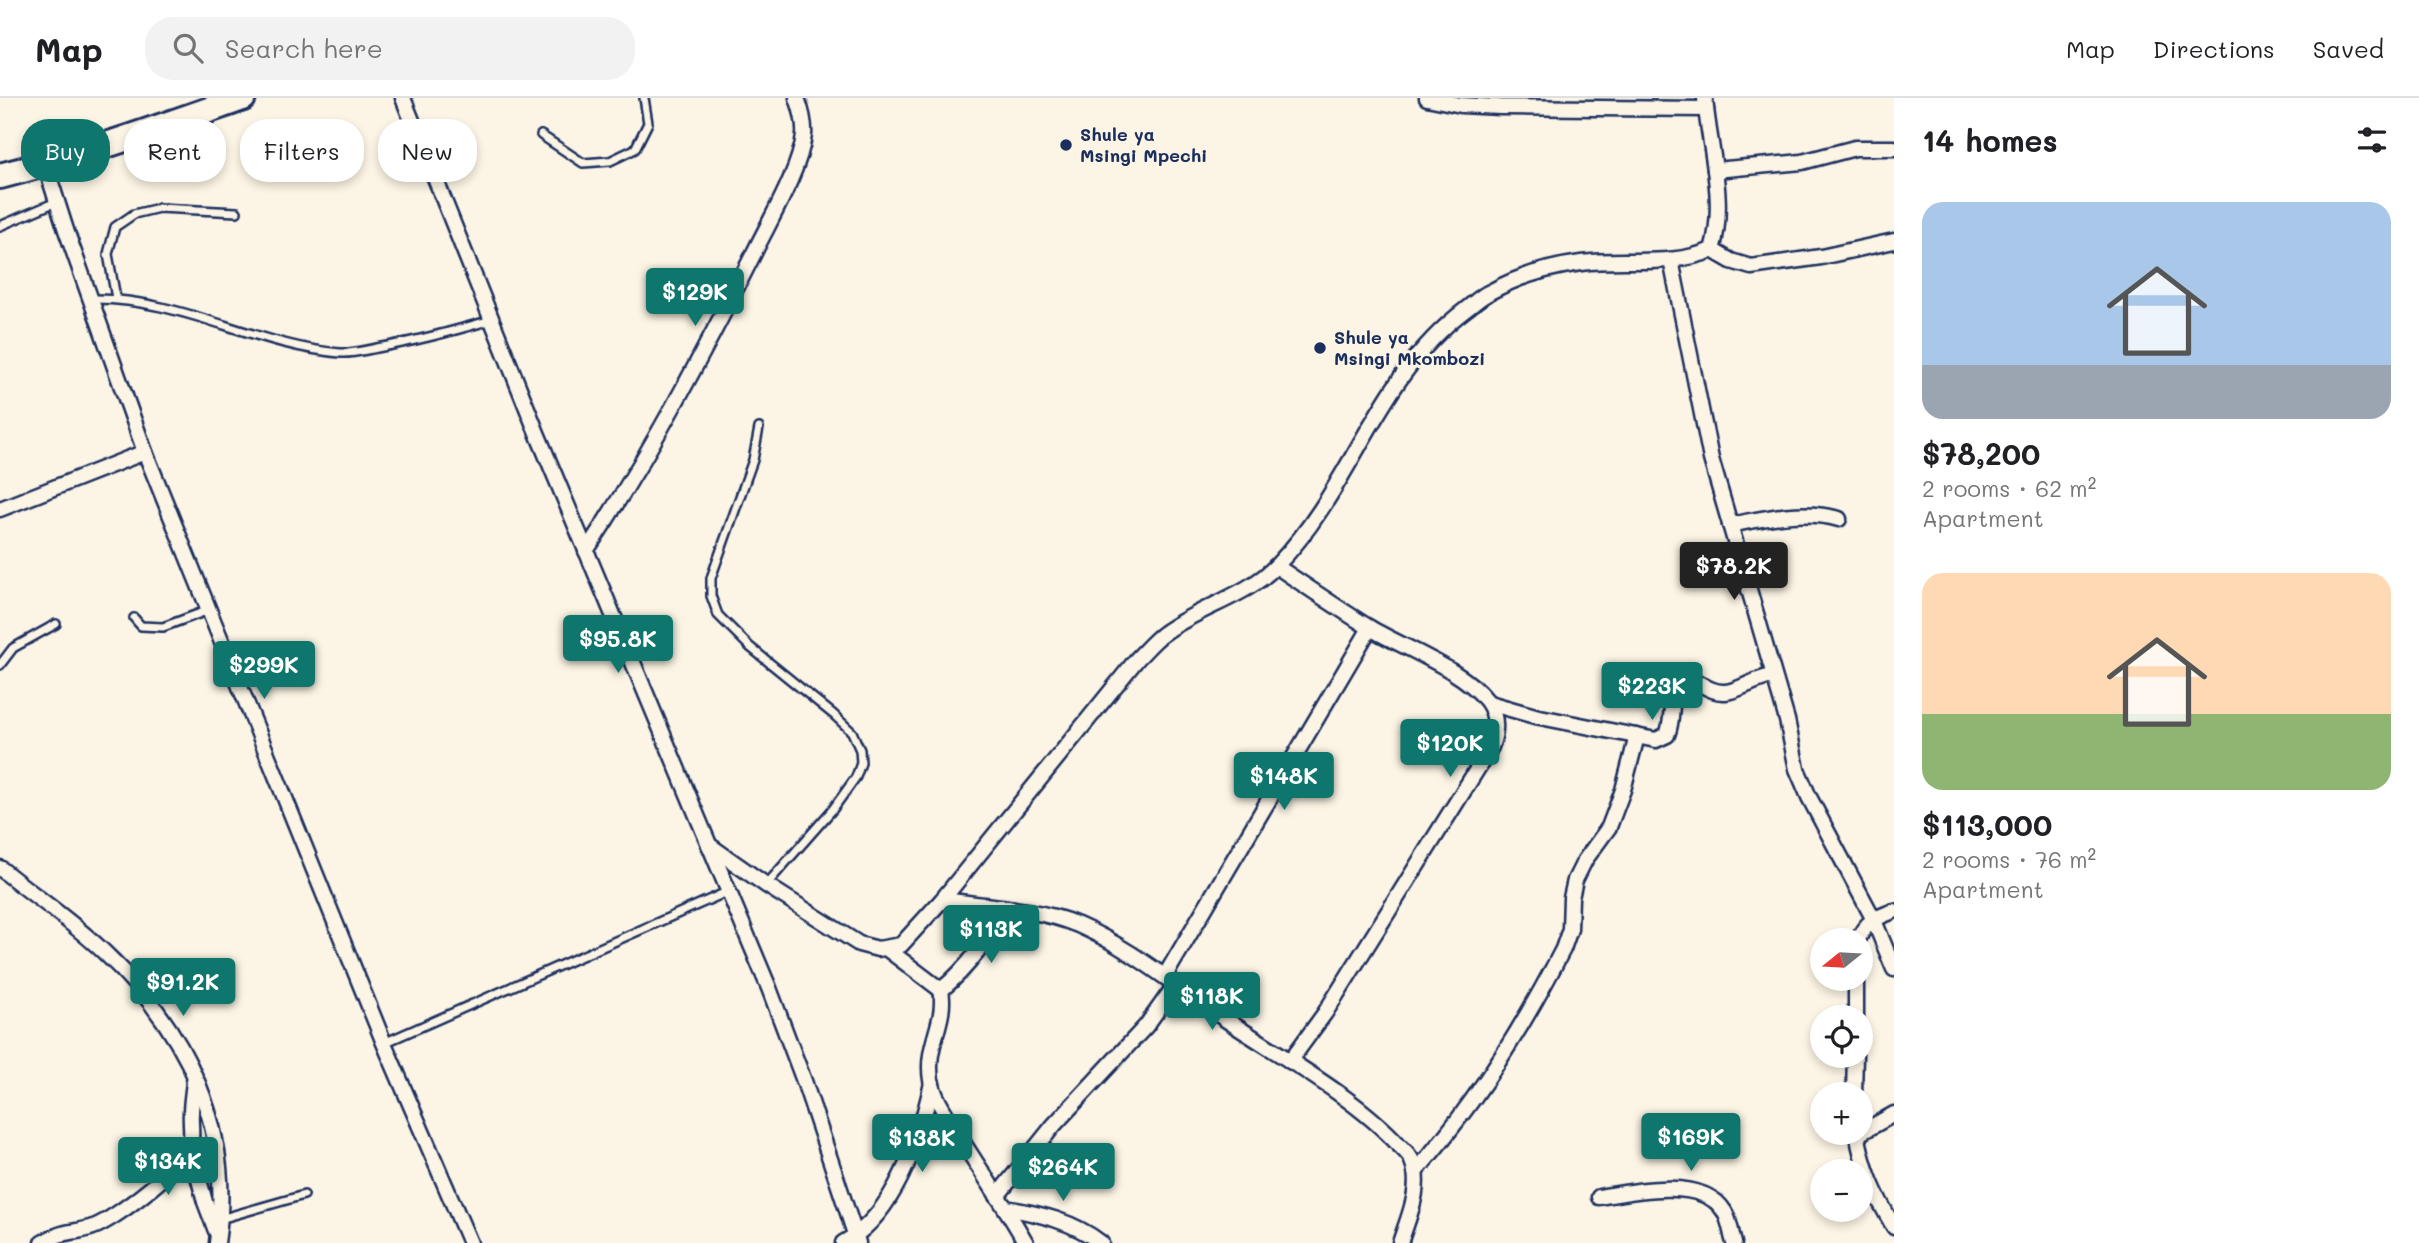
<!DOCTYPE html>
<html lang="en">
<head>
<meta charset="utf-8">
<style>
	:root { --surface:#fff; --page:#f2f2f2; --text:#202124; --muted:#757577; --line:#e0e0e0; --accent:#0f766e }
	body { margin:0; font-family:Mali,sans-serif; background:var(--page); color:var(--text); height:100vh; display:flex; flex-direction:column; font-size:26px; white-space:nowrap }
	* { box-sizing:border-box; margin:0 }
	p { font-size:23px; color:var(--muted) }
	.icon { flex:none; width:38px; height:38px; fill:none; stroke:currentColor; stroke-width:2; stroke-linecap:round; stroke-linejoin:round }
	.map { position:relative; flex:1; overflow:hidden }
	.sheet { display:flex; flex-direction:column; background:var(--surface); width:525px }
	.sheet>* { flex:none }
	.banner { position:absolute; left:21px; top:21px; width:665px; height:63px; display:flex; gap:14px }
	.needle { width:46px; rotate:252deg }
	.buttons { position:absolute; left:1810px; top:830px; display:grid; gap:14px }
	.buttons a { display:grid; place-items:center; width:63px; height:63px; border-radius:50%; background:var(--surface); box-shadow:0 4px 10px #0003; font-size:35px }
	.price { position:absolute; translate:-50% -60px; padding:0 16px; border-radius:7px; background:var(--accent); color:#fff; font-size:23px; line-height:46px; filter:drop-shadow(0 2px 4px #0008) }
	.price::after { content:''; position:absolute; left:50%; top:42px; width:21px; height:16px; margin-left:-10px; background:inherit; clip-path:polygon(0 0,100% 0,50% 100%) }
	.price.current { background:#222; color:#fff }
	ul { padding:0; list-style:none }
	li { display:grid; align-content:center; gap:14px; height:371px; padding:0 28px }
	li span { display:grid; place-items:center; height:217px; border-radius:21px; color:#555 }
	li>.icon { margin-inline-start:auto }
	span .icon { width:126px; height:126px; fill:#fffc; stroke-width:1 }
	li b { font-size:30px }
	h2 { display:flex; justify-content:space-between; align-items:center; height:84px; padding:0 28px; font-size:30px }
	.pill { padding:0 24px; border-radius:28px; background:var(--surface); box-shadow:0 4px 10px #0003; font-size:24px; line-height:63px }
	.pill.current { background:var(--accent); color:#fff }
	header { display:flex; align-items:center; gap:42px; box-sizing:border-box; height:98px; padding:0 35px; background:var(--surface); border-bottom:2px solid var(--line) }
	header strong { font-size:33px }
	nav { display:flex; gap:38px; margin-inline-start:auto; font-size:24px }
	.search { width:490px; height:63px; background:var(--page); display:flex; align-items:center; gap:18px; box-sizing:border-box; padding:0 24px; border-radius:28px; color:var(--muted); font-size:26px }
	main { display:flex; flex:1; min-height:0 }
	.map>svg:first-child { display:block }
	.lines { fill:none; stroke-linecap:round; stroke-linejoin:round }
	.lane-casing { stroke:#1b2f5e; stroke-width:12 }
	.street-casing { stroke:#1b2f5e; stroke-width:19 }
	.highway-casing { stroke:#1b2f5e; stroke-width:30 }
	.lane { stroke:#fcf5e5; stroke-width:7 }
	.street { stroke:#fcf5e5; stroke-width:14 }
	.highway { stroke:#fcf5e5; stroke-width:24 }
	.poi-dot { fill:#1b2f5e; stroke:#fcf5e5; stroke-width:2.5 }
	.labels { text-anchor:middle; stroke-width:6; stroke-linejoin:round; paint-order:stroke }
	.poi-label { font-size:18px; font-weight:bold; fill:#1b2f5e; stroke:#fcf5e5; text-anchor:start }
</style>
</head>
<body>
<header>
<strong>Map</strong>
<div class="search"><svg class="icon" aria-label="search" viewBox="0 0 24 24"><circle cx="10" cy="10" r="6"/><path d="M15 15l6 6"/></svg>Search here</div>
<nav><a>Map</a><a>Directions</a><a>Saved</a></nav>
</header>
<main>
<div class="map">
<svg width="1894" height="1145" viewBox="0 0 1894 1145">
	<rect width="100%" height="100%" fill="#fcf5e5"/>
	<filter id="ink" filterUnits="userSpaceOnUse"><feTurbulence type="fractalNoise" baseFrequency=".0143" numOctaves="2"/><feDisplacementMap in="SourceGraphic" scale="14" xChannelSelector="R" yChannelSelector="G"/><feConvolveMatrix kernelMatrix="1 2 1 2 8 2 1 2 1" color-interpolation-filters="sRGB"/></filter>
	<g filter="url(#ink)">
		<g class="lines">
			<defs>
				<g id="lane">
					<path d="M541,37L583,65L610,63L635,51L648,25L644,0"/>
					<path d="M0,128L56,104"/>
					<path d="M116,200L108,156L115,129L134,116L159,110L237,114"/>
					<path d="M91,201C179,199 255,248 340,255C352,256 366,252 377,250C416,243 454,233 491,222"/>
					<path d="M759,330L753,362L711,480V498L718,517L750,549L834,617L852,634L860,652L861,665L856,679L833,711L766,787"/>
					<path d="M134,520L141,528L163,529L209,512"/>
					<path d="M0,567L13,550L56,526"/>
					<path d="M384,945L729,793"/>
					<path d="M220,1121L304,1097"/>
				</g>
				<g id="street">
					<path d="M403,0L537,335L769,890L804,983L858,1145"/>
					<path d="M1427,0L1461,7L1500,9L1706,11"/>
					<path d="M45,66L66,132L145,354L384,945L470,1145"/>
					<path d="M1715,72L1802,64L1855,50H1894"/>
					<path d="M1712,152L1731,163L1751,169L1821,159L1894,143"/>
					<path d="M1671,162L1711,361L1787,622L1797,671L1809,699L1873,820L1894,871"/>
					<path d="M0,411L145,354"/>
					<path d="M1730,427C1766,420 1802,411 1839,421"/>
					<path d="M586,453C649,358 703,256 754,155C770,122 800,72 804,37C805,26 801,10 797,0"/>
					<path d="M1276,468C1307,489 1338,510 1370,530C1404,550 1464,572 1487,603C1497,617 1497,633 1491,649L1325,915L1290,963"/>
					<path d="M1489,605L1535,618L1656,642L1667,637C1678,611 1660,588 1701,586C1730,606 1742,583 1773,578"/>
					<path d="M709,747L766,787L859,846L878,851L901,847L942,802L1137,561C1146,552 1154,542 1164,535C1199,509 1246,499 1277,467C1353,389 1375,280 1465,212C1473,206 1481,198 1490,194C1517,179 1551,169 1581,165C1625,159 1669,170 1712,152C1727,102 1709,51 1705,0"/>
					<path d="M0,770C34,798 72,823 104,854C187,932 234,1030 217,1145"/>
					<path d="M942,802C986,808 1037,810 1078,827C1131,850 1175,888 1222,919C1278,957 1353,997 1399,1047C1403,1051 1410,1057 1412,1063C1423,1089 1408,1120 1400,1145"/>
					<path d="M1858,842C1865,824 1877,819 1894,813"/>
					<path d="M887,851L941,892C947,925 925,946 931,982C934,1000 948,1019 957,1035C980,1072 1005,1107 1026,1145"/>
					<path d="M1165,878L1370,530"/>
					<path d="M941,892C969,869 987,842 1006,810"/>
					<path d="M1856,919V880"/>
					<path d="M1854,996L1855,957"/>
					<path d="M1857,1034C1863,1072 1875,1097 1894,1129"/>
					<path d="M1857,1037L1894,1016"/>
					<path d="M190,1048L205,1104L216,1133"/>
					<path d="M1415,1074C1475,1007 1522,931 1563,851L1570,831L1571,800L1575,782L1585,762L1609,729L1623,692L1637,638"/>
					<path d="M997,1098L1054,1027L1146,928L1176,886"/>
					<path d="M1599,1099C1633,1093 1703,1078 1724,1113C1730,1122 1731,1136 1734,1145"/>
					<path d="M1006,1110C1040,1116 1073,1123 1101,1145"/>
					<path d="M42,1145C63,1132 72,1136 93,1129C113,1123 184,1068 190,1048C193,1038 190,1025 191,1015C191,1005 193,994 194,983"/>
					<path d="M843,1145C895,1118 920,1039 932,985"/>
				</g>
				<path id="highway" d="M0,78C83,57 163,28 243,0"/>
			</defs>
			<use href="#lane" class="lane-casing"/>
			<use href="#street" class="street-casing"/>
			<use href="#highway" class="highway-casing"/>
			<use href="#lane" class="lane"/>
			<use href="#street" class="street"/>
			<use href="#highway" class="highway"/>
		</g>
	</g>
	<g class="poi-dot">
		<circle cx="1066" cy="47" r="7"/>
		<circle cx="1320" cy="250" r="7"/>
	</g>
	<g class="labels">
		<g class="poi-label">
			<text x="1080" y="43">Shule ya<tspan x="1080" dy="21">Msingi Mpechi</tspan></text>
			<text x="1334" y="246">Shule ya<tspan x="1334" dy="21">Msingi Mkombozi</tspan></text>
		</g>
	</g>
</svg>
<div class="buttons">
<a><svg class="needle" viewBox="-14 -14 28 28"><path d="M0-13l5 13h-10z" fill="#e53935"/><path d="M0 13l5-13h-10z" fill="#757577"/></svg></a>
<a><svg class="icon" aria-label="locate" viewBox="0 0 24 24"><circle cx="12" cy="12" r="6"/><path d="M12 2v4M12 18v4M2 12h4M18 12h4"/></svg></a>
<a>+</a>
<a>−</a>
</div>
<b class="price" style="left:695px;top:230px">$129K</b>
<b class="price current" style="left:1734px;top:504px">$78.2K</b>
<b class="price" style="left:618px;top:577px">$95.8K</b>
<b class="price" style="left:264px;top:603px">$299K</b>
<b class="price" style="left:1652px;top:624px">$223K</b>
<b class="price" style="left:1450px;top:681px">$120K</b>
<b class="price" style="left:1284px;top:714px">$148K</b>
<b class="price" style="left:991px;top:867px">$113K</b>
<b class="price" style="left:183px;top:920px">$91.2K</b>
<b class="price" style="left:1212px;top:934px">$118K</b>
<b class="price" style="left:1691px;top:1075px">$169K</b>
<b class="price" style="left:922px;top:1076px">$138K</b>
<b class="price" style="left:168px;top:1099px">$134K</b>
<b class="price" style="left:1063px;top:1105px">$264K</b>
<div class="banner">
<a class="pill current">Buy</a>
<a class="pill">Rent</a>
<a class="pill">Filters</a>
<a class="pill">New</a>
</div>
</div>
<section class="sheet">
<h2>14 homes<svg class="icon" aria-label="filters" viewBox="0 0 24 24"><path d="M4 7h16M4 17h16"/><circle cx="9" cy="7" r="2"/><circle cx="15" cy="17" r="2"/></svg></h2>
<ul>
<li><span style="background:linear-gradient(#a9c7e8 75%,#9aa5b1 0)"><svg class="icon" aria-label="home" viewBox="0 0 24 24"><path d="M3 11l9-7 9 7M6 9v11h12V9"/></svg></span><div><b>$78,200</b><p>2 rooms · 62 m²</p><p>Apartment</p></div></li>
<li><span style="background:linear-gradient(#ffd9b3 65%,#8fb573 0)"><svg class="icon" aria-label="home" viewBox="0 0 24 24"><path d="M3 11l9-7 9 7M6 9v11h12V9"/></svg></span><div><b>$113,000</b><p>2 rooms · 76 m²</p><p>Apartment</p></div></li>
</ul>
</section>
</main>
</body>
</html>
